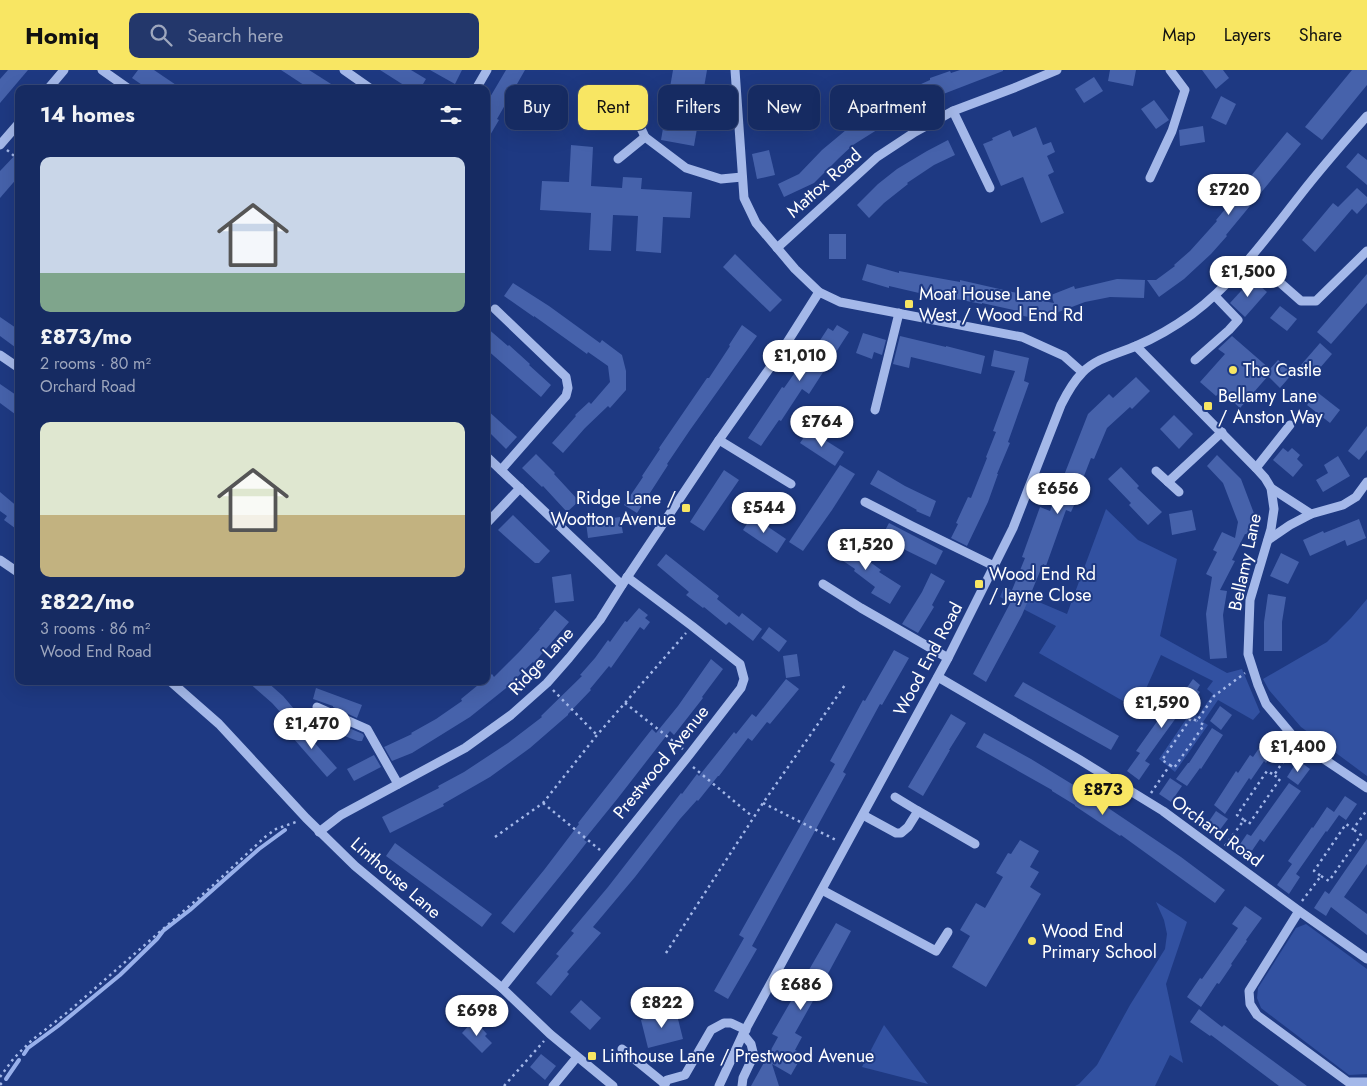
<!DOCTYPE html>
<html lang="en">
<head>
<meta charset="utf-8">
<style>
	:root { --surface:#162b62; --page:#23376b; --text:#f1f3f6; --muted:#9ea7be; --line:#354777; --accent:#f8e663 }
	body { margin:0; font-family:Jost,sans-serif; background:var(--page); color:var(--text); height:100vh; display:flex; flex-direction:column; font-size:19px; white-space:nowrap }
	* { box-sizing:border-box; margin:0 }
	p { font-size:16px; color:var(--muted) }
	.icon { flex:none; width:28px; height:28px; fill:none; stroke:currentColor; stroke-width:2; stroke-linecap:round; stroke-linejoin:round }
	.map { position:relative; flex:1; overflow:hidden }
	.drawer { position:absolute; left:15px; top:15px; width:475px; height:600px; display:flex; flex-direction:column; background:var(--surface); border-radius:10px; box-shadow:0 5px 20px #0002,0 0 0 1px var(--line) }
	.drawer>* { flex:none }
	.hud { position:absolute; left:505px; top:15px; width:475px; height:45px; display:flex; gap:10px }
	.price { position:absolute; translate:-50% -42px; padding:0 11px; border-radius:18px; background:#fff; color:#222; font-size:16px; line-height:32px; filter:drop-shadow(0 1px 2px #0008) }
	.price::after { content:''; position:absolute; left:50%; top:30px; width:15px; height:11px; margin-left:-8px; background:inherit; clip-path:polygon(0 0,100% 0,50% 100%) }
	.price.current { background:var(--accent); color:#111 }
	ul { padding:0; list-style:none }
	li { display:grid; align-content:center; gap:10px; height:265px; padding:0 25px }
	li span { display:grid; place-items:center; height:155px; border-radius:10px; color:#555 }
	li>.icon { margin-inline-start:auto }
	span .icon { width:90px; height:90px; fill:#fffc; stroke-width:1 }
	li b { font-size:21px }
	h2 { display:flex; justify-content:space-between; align-items:center; height:60px; padding:0 25px; font-size:21px }
	.pill { padding:0 18px; border-radius:10px; background:var(--surface); box-shadow:0 5px 20px #0002,0 0 0 1px var(--line); font-size:18px; line-height:45px }
	.pill.current { background:var(--accent); color:#111 }
	header { display:flex; align-items:center; gap:30px; box-sizing:border-box; height:70px; padding:0 25px; background:var(--accent); color:#111 }
	header strong { font-size:24px }
	nav { display:flex; gap:28px; margin-inline-start:auto; font-size:18px }
	.search { width:350px; height:45px; background:var(--page); display:flex; align-items:center; gap:12px; box-sizing:border-box; padding:0 18px; border-radius:10px; color:var(--muted); font-size:19px }
	.map>svg:first-child { display:block }
	.green { fill:#3251a1 }
	.lines { fill:none; stroke-linecap:round; stroke-linejoin:round }
	.stream { stroke:#98b0eb; stroke-width:4 }
	.building { fill:#4662ab }
	.path { stroke:#a4b8e9; stroke-width:2.5; stroke-dasharray:2.5 4; stroke-linecap:butt }
	.minor { stroke:#a4b8e9; stroke-width:9 }
	.poi-dot { fill:#f8e663; stroke:#1e3982; stroke-width:2 }
	.labels { text-anchor:middle; stroke-width:4; stroke-linejoin:round; paint-order:stroke }
	.street-label { font-size:18px; fill:#fff; stroke:#1e3982 }
	.poi-label { font-size:18px; fill:#fff; stroke:#1e3982; text-anchor:start }
</style>
</head>
<body>
<header>
<strong>Homiq</strong>
<div class="search"><svg class="icon" aria-label="search" viewBox="0 0 24 24"><circle cx="10" cy="10" r="6"/><path d="M15 15l6 6"/></svg>Search here</div>
<nav><a>Map</a><a>Layers</a><a>Share</a></nav>
</header>
<div class="map">
<svg width="1367" height="1016" viewBox="0 0 1367 1016">
	<rect width="100%" height="100%" fill="#1e3982"/>
	<g class="green">
		<path d="M1106,439L1138,470L1177,489L1160,566L1227,603L1242,599L1260,642L1253,650L1218,630L1203,652L1208,655L1175,702L1159,689L1191,642L1198,646L1213,624L1207,619L1213,611L1161,585L1137,639L1039,583L1056,556L1000,527L1004,517L1067,544Z"/>
		<path d="M1367,529V706L1301,657L1269,620L1263,609L1327,572L1351,548Z"/>
		<path d="M1156,832L1187,852L1166,914L1183,993L1170,985L1155,1016H1075L1079,1014L1097,995L1130,935L1165,879L1167,864L1164,850Z"/>
		<path d="M1306,854L1367,899V1004L1349,1005L1261,938L1257,928L1258,918L1296,858Z"/>
		<path d="M884,955L928,1014L862,997Z"/>
	</g>
	<g class="lines">
		<g class="stream">
			<path d="M24,984L28,978L58,956L120,905L157,869L163,861L190,840L259,779L285,760"/>
			<path d="M6,1009L19,990"/>
		</g>
	</g>
	<g class="building">
		<path d="M8,0H28L0,33V9Z"/>
		<path d="M138,0H154L182,19H148L132,8Z"/>
		<path d="M281,0H309L339,19H310Z"/>
		<path d="M380,0H411L426,9L420,19H410Z"/>
		<path d="M430,0H462L455,14Z"/>
		<path d="M506,0H525L497,49L499,50L486,72V34Z"/>
		<path d="M673,0H707L694,76L661,70Z"/>
		<path d="M960,0H1003V1L933,28L904,41L879,55L880,58L853,75L839,88L814,113L784,127L778,114L799,104L822,80L852,55L851,54L873,39L901,23L930,10V8L950,1L951,3Z"/>
		<path d="M1110,0H1136L1133,16L1108,11Z"/>
		<path d="M1202,0H1223L1229,8L1216,19Z"/>
		<path d="M1352,0H1367V15L1322,70L1305,57Z"/>
		<path d="M1094,7L1103,21L1084,33L1075,19Z"/>
		<path d="M1221,26L1236,34L1226,55L1211,48Z"/>
		<path d="M1154,30L1169,50L1156,59L1141,39Z"/>
		<path d="M1203,56L1205,72L1180,76L1179,60Z"/>
		<path d="M1036,57L1043,75L1051,72L1055,82L1047,86L1054,102L1048,105L1064,143L1041,153L1023,107L1001,116L983,74L993,70L992,68L1010,60L1013,67Z"/>
		<path d="M1287,62L1301,74L1226,165L1227,166L1211,184L1184,209L1159,227L1147,210H1156L1175,196L1174,195L1190,181L1217,151L1216,150L1238,124L1237,123Z"/>
		<path d="M948,70L955,85L934,95L907,113L908,114L884,133L869,148L857,135L878,114L897,99L927,81Z"/>
		<path d="M571,75L593,77L591,116L622,118L623,107L642,108L641,119L692,122L690,148L663,147L661,183L636,181L638,146L613,145L611,181L589,180L591,143L540,140L542,111L569,112Z"/>
		<path d="M769,80L775,105L757,109L752,84Z"/>
		<path d="M19,81V106L0,128V101Z"/>
		<path d="M1358,83L1367,90V115L1346,97Z"/>
		<path d="M1357,118L1367,127V133L1357,144L1352,139L1315,182L1302,170L1333,133L1338,137Z"/>
		<rect x="829" y="164" width="17" height="25"/>
		<path d="M735,184L782,230L770,242L723,197Z"/>
		<path d="M867,194L899,203V201L960,212V210L1017,223L1016,226L1054,233L1051,225L1074,216L1075,219L1117,209L1145,210L1144,228L1110,227L1085,232L1040,249L1018,245V241L982,233V234L946,227L919,223L889,216V218L862,210Z"/>
		<path d="M1367,204V233L1331,274L1317,262Z"/>
		<path d="M1252,209L1267,222L1245,247L1230,233Z"/>
		<path d="M513,213L549,236L600,273L602,270L622,285L626,301V320L610,338L608,336L585,358L563,383L552,373L576,346L575,345L589,332L591,334L610,312L608,296L588,282L587,284L534,246V247L504,226Z"/>
		<path d="M1280,236L1297,249L1287,261L1270,248Z"/>
		<path d="M0,247L19,260V280L0,266Z"/>
		<path d="M742,255L757,266L690,360L667,394L668,395L637,443L624,435L643,407L642,406L660,379L659,378L707,308H709L730,276L729,275Z"/>
		<path d="M837,255L849,262L809,324L802,319L781,351L779,350L761,376L748,368L782,317L784,318L813,277L815,278L828,258L833,261Z"/>
		<path d="M486,257L508,276L509,275L530,294L529,295L551,315L541,327L486,279Z"/>
		<path d="M863,263L886,270L882,285L874,282L872,289L856,283Z"/>
		<path d="M900,266L946,277V276L985,286L981,304L911,287L909,298L893,294Z"/>
		<path d="M1232,266L1270,299L1278,290L1293,303L1280,318L1268,306L1240,338L1221,321L1216,326L1200,312L1225,284L1218,279Z"/>
		<path d="M1320,273L1332,284L1313,306L1301,295Z"/>
		<path d="M994,280L1029,288L1024,311L1029,313L1008,372L1010,373L997,404H998L988,432L967,476L951,468L958,454L956,453L968,427L971,428L987,388L986,387L996,362L993,361L1015,301L991,296Z"/>
		<path d="M1136,307L1150,321L1132,339L1130,337L1107,358L1094,389L1091,388L1084,406L1091,418L1086,419L1080,432L1076,431L1071,442L1066,440L1046,496L1043,494L1022,545L986,612L973,604L1016,522L1012,520L1025,488L1022,487L1040,437L1050,441L1088,344L1109,324L1113,328Z"/>
		<path d="M0,314L19,327V347L0,333Z"/>
		<path d="M1317,322L1340,340L1330,353L1307,335Z"/>
		<path d="M486,339L517,367L506,379L486,359Z"/>
		<path d="M1174,345L1193,364L1179,379L1160,359Z"/>
		<path d="M1367,356V380L1359,390L1348,381Z"/>
		<path d="M809,360L844,382L835,396L800,373Z"/>
		<path d="M1283,378L1288,382L1292,378L1300,385L1297,389L1303,395L1293,407L1273,390Z"/>
		<path d="M536,384L555,403L554,404L579,431L567,442L543,416L542,417L522,398Z"/>
		<path d="M1217,385L1241,409L1255,446L1251,465L1245,464L1232,490L1235,491L1220,520L1227,521L1223,545L1227,588L1210,589L1206,544L1212,507L1206,504L1217,482L1213,480L1222,462L1235,468L1238,452L1223,413L1207,396Z"/>
		<path d="M1338,386L1350,406L1323,422L1316,410L1328,403L1324,395Z"/>
		<path d="M840,395L855,404L832,440L803,481L789,472Z"/>
		<path d="M1121,397L1139,416L1137,418L1162,442L1148,455L1129,435L1131,433L1108,409Z"/>
		<path d="M724,400L739,410L704,461L690,452Z"/>
		<path d="M878,400L905,416L936,431L930,447L916,441L917,440L870,414Z"/>
		<path d="M0,422L19,438V461L4,450L7,446L0,441Z"/>
		<path d="M1192,440L1196,460L1172,465L1169,444Z"/>
		<path d="M513,445L550,481L539,493H535L498,460Z"/>
		<path d="M752,446L786,469L777,483L743,460Z"/>
		<path d="M620,447L623,463L588,468L586,452Z"/>
		<path d="M1359,449L1366,468L1347,476L1345,470L1310,486L1303,470L1323,461L1324,463Z"/>
		<path d="M889,453L943,481L936,495L881,468Z"/>
		<path d="M836,467L881,500L879,502L901,516L890,534L871,523L875,517L854,501L855,499L827,480Z"/>
		<path d="M1281,483L1299,492L1288,514L1270,506Z"/>
		<path d="M666,484L719,526L717,529L739,547L742,543L762,559L753,571L729,552L726,555L704,537L703,538L686,525L689,522L657,495Z"/>
		<path d="M931,503L945,511L932,535L934,537L918,563L902,554L922,522Z"/>
		<path d="M571,504L574,531L555,533L552,507Z"/>
		<path d="M1268,524L1286,527L1282,552V581H1264V552Z"/>
		<path d="M639,538L648,545L645,548L650,552L644,560L640,557L611,598L609,596L590,619L591,620L568,644V645L530,678L490,707L443,734L444,736L390,763L382,747L439,718L438,716L464,702L508,673L542,647L541,646L582,606L580,605L595,588L608,570L610,572L625,551L627,552Z"/>
		<path d="M555,540L569,552L534,593L533,592L505,619L470,647L412,683L392,691L384,677L412,664L411,663L436,649L462,631L461,629L483,611H486V609L492,604L494,607L520,581L540,559H539Z"/>
		<path d="M769,557L787,571L779,582L761,568Z"/>
		<path d="M894,580L909,588L882,635L880,634L843,702L846,704L752,876L757,879L728,929L714,921L744,868L739,865L835,694L830,691L842,669L863,630L865,631Z"/>
		<path d="M797,584L800,606L786,608L783,586Z"/>
		<path d="M711,589L723,599L702,627L703,628L674,665L670,661L618,728L584,770L587,772L573,790L514,863L501,853L544,800L579,754L578,753L652,659L656,663L678,636Z"/>
		<path d="M786,609L799,619L770,654L767,652L752,671L748,668L719,706H718L698,731L697,730L680,749L635,807L593,857L601,863L567,902L569,904L551,926L536,913L559,886L556,884L574,863L571,861L608,817L681,723L682,724L697,704L699,706L734,662L736,664L752,644L756,647Z"/>
		<path d="M1193,609L1200,615L1197,620L1200,622L1190,637L1186,634L1160,670L1145,691L1150,694L1139,710L1127,701L1140,683L1136,681L1173,629L1177,632Z"/>
		<path d="M247,611H266L283,626L306,653L282,644L272,633Z"/>
		<path d="M1023,612L1119,666L1111,680L1014,626Z"/>
		<path d="M316,618L362,635L357,648L333,637V636L313,629Z"/>
		<path d="M1220,636L1232,645L1221,660L1210,651Z"/>
		<path d="M951,644L966,653L949,680H950L923,726L908,717Z"/>
		<path d="M330,650L363,664L364,666L362,671H358L328,660Z"/>
		<path d="M297,653L337,698L327,707L287,661Z"/>
		<path d="M1212,658L1223,665L1201,699L1200,698L1187,716L1176,709L1188,693H1189Z"/>
		<path d="M984,663L1031,689L1080,719L1181,787L1225,820L1215,833L1121,765L1120,766L1075,736V735L1052,721V720L976,677Z"/>
		<path d="M1266,668L1278,676L1266,693L1264,691L1251,710L1249,708L1225,744L1214,735L1236,701L1238,703L1250,685L1253,687Z"/>
		<path d="M374,685L381,697L354,711L347,699Z"/>
		<path d="M1298,690L1310,699L1298,715L1287,707Z"/>
		<path d="M1170,708L1182,716L1171,732L1159,724Z"/>
		<path d="M1289,713L1301,721L1264,772L1260,769L1247,788L1236,780L1247,764L1251,766Z"/>
		<path d="M1345,726L1357,734L1346,750L1339,745L1327,762L1326,761L1296,804L1300,807L1289,824L1277,815L1292,794L1288,791L1312,757L1313,758L1327,737L1334,742Z"/>
		<path d="M1216,741L1228,749L1216,765L1205,757Z"/>
		<path d="M1367,769V794L1344,827L1367,844V865L1331,837L1326,846L1314,838L1325,821L1329,824Z"/>
		<path d="M1020,770L1039,781L1030,797L1039,802L1030,817L1041,824L986,917L952,897L970,866L960,860L976,833L985,838L1003,807L996,803L1008,783L1011,784Z"/>
		<path d="M395,773L492,844L482,857L386,786Z"/>
		<path d="M1245,836L1262,848L1246,870L1247,871L1231,894L1232,895L1219,914L1217,913L1201,937L1187,927L1200,908L1202,909L1238,858L1232,854Z"/>
		<path d="M836,853L851,861L824,911L829,914L823,925L818,922L795,963L802,967L795,980L803,984L791,1005L772,994L779,1016H751L778,967L772,964Z"/>
		<path d="M581,930L601,948L590,960L570,942Z"/>
		<path d="M1199,939L1222,957L1224,955L1307,1016H1279L1211,965L1210,966L1190,952Z"/>
		<path d="M676,941L683,969L648,978L641,950Z"/>
		<path d="M474,950L487,964L485,966L492,973L482,983L462,963Z"/>
		<path d="M541,984L556,996L545,1010L530,997Z"/>
	</g>
	<g class="lines">
		<g class="path">
			<path d="M7,80L19,90"/>
			<path d="M553,620L597,665"/>
			<path d="M625,633L683,679"/>
			<path d="M1170,695L1174,698L1204,655L1197,651"/>
			<path d="M693,697L753,747"/>
			<path d="M1151,723L1170,695L1162,690L1191,648L1197,651L1214,626L1245,603"/>
			<path d="M543,733L600,780"/>
			<path d="M763,733L836,770"/>
			<path d="M1244,750L1249,754L1280,709L1274,705"/>
			<path d="M495,767L543,733L597,665L686,563"/>
			<path d="M1225,776L1244,750L1237,745L1267,701L1274,705L1291,680"/>
			<path d="M1321,806L1329,811L1361,765L1353,759"/>
			<path d="M1302,831L1321,806L1314,801L1346,754L1353,759L1367,740"/>
			<path d="M666,883L763,733L845,615"/>
			<path d="M0,1007L14,988L32,970L69,941L210,818L265,767L276,759L296,752"/>
			<path d="M0,1013L3,1016"/>
			<path d="M504,1016L544,971"/>
		</g>
		<g class="minor">
			<path d="M102,0L129,19"/>
			<path d="M344,0L371,19"/>
			<path d="M735,0L744,128L756,153L795,199L819,222L840,232L1022,267L1064,286L1082,302"/>
			<path d="M48,19L64,0"/>
			<path d="M476,19L487,0"/>
			<path d="M630,34L645,67"/>
			<path d="M953,41L990,118"/>
			<path d="M0,75L19,53"/>
			<path d="M618,89L645,67L686,98L721,109L742,107"/>
			<path d="M1150,108L1172,61L1185,20L1170,0"/>
			<path d="M777,178L877,87L915,62L953,41L1014,18L1057,0"/>
			<path d="M1251,187L1301,231H1316L1367,181"/>
			<path d="M495,239L566,307L568,318L566,326L501,400"/>
			<path d="M1136,276L1256,398L1265,408L1271,418L1274,439L1271,459L1250,530L1248,584L1258,615L1266,634L1297,671L1367,718"/>
			<path d="M0,285L19,298"/>
			<path d="M1195,290L1229,260L1238,250L1215,226"/>
			<path d="M875,340L899,243"/>
			<path d="M719,370L791,414"/>
			<path d="M486,386L622,515"/>
			<path d="M1256,398L1290,355"/>
			<path d="M1156,401L1179,422"/>
			<path d="M1168,412L1222,362"/>
			<path d="M865,432L912,456L994,496"/>
			<path d="M1311,444L1343,435L1356,427L1367,412"/>
			<path d="M486,454L520,418"/>
			<path d="M1268,470L1290,455L1311,444L1271,418"/>
			<path d="M0,490L19,503"/>
			<path d="M823,514L861,538L948,588"/>
			<path d="M938,607L1080,690L1163,741L1299,841L1367,889"/>
			<path d="M170,611L219,654L306,748L355,796L502,918L550,964L613,1016"/>
			<path d="M317,637L367,659L398,714"/>
			<path d="M895,727L918,741"/>
			<path d="M863,745L896,763H901L908,757L918,741L975,774"/>
			<path d="M319,762L341,745L465,678L511,645L547,613L569,588L600,550L622,515L719,370L781,282L819,222"/>
			<path d="M822,820L936,881L948,862"/>
			<path d="M1299,841L1249,921L1250,934L1257,945L1348,1012H1367"/>
			<path d="M502,918L690,684L741,618L744,609L740,594L692,556L627,507"/>
			<path d="M622,979L665,1014"/>
			<path d="M553,1016L577,987"/>
			<path d="M664,1016L667,1010L685,1005L711,960L724,953H731L746,960"/>
			<path d="M719,1016L743,964L948,588L1013,458L1061,335C1067,323 1073,312 1082,303C1096,288 1117,284 1136,276C1155,268 1174,257 1192,244C1235,212 1267,167 1301,124C1322,97 1344,72 1367,46"/>
			<path d="M742,1016L743,1008L751,991L753,982L751,974L743,964"/>
		</g>
	</g>
	<g class="poi-dot">
		<rect x="904" y="229" width="10" height="10" rx="2.5"/>
		<circle cx="1233" cy="300" r="5"/>
		<rect x="1203" y="331" width="10" height="10" rx="2.5"/>
		<rect x="681" y="433" width="10" height="10" rx="2.5"/>
		<rect x="974" y="509" width="10" height="10" rx="2.5"/>
		<circle cx="1032" cy="871" r="5"/>
		<rect x="587" y="981" width="10" height="10" rx="2.5"/>
	</g>
	<g class="labels">
		<g class="street-label">
			<text transform="translate(824 113) rotate(-42)" y="6">Mattox Road</text>
			<text transform="translate(1245 492) rotate(-78)" y="6">Bellamy Lane</text>
			<text transform="translate(928 589) rotate(-62)" y="6">Wood End Road</text>
			<text transform="translate(541 591) rotate(-47)" y="6">Ridge Lane</text>
			<text transform="translate(661 692) rotate(-51)" y="6">Prestwood Avenue</text>
			<text transform="translate(1217 761) rotate(36)" y="6">Orchard Road</text>
			<text transform="translate(396 808) rotate(41)" y="6">Linthouse Lane</text>
		</g>
		<g class="poi-label">
			<text x="919" y="230">Moat House Lane<tspan x="919" dy="21">West / Wood End Rd</tspan></text>
			<text x="1243" y="306">The Castle</text>
			<text x="1218" y="332">Bellamy Lane<tspan x="1218" dy="21">/ Anston Way</tspan></text>
			<text x="676" y="434" text-anchor="end">Ridge Lane /<tspan x="676" dy="21">Wootton Avenue</tspan></text>
			<text x="989" y="510">Wood End Rd<tspan x="989" dy="21">/ Jayne Close</tspan></text>
			<text x="1042" y="867">Wood End<tspan x="1042" dy="21">Primary School</tspan></text>
			<text x="602" y="992">Linthouse Lane / Prestwood Avenue</text>
		</g>
	</g>
</svg>
<b class="price" style="left:1229px;top:146px">£720</b>
<b class="price" style="left:1248px;top:228px">£1,500</b>
<b class="price" style="left:800px;top:312px">£1,010</b>
<b class="price" style="left:822px;top:378px">£764</b>
<b class="price" style="left:1058px;top:445px">£656</b>
<b class="price" style="left:764px;top:464px">£544</b>
<b class="price" style="left:866px;top:501px">£1,520</b>
<b class="price" style="left:1162px;top:659px">£1,590</b>
<b class="price" style="left:312px;top:680px">£1,470</b>
<b class="price" style="left:1298px;top:703px">£1,400</b>
<b class="price current" style="left:1103px;top:746px">£873</b>
<b class="price" style="left:801px;top:941px">£686</b>
<b class="price" style="left:662px;top:959px">£822</b>
<b class="price" style="left:477px;top:967px">£698</b>
<div class="hud">
<a class="pill">Buy</a>
<a class="pill current">Rent</a>
<a class="pill">Filters</a>
<a class="pill">New</a>
<a class="pill">Apartment</a>
</div>
<section class="drawer">
<h2>14 homes<svg class="icon" aria-label="filters" viewBox="0 0 24 24"><path d="M4 7h16M4 17h16"/><circle cx="9" cy="7" r="2"/><circle cx="15" cy="17" r="2"/></svg></h2>
<ul>
<li><span style="background:linear-gradient(#c9d6e8 75%,#7fa58c 0)"><svg class="icon" aria-label="home" viewBox="0 0 24 24"><path d="M3 11l9-7 9 7M6 9v11h12V9"/></svg></span><div><b>£873/mo</b><p>2 rooms · 80 m²</p><p>Orchard Road</p></div></li>
<li><span style="background:linear-gradient(#dfe7d0 60%,#c2b280 0)"><svg class="icon" aria-label="home" viewBox="0 0 24 24"><path d="M3 11l9-7 9 7M6 9v11h12V9"/></svg></span><div><b>£822/mo</b><p>3 rooms · 86 m²</p><p>Wood End Road</p></div></li>
</ul>
</section>
</div>
</body>
</html>
